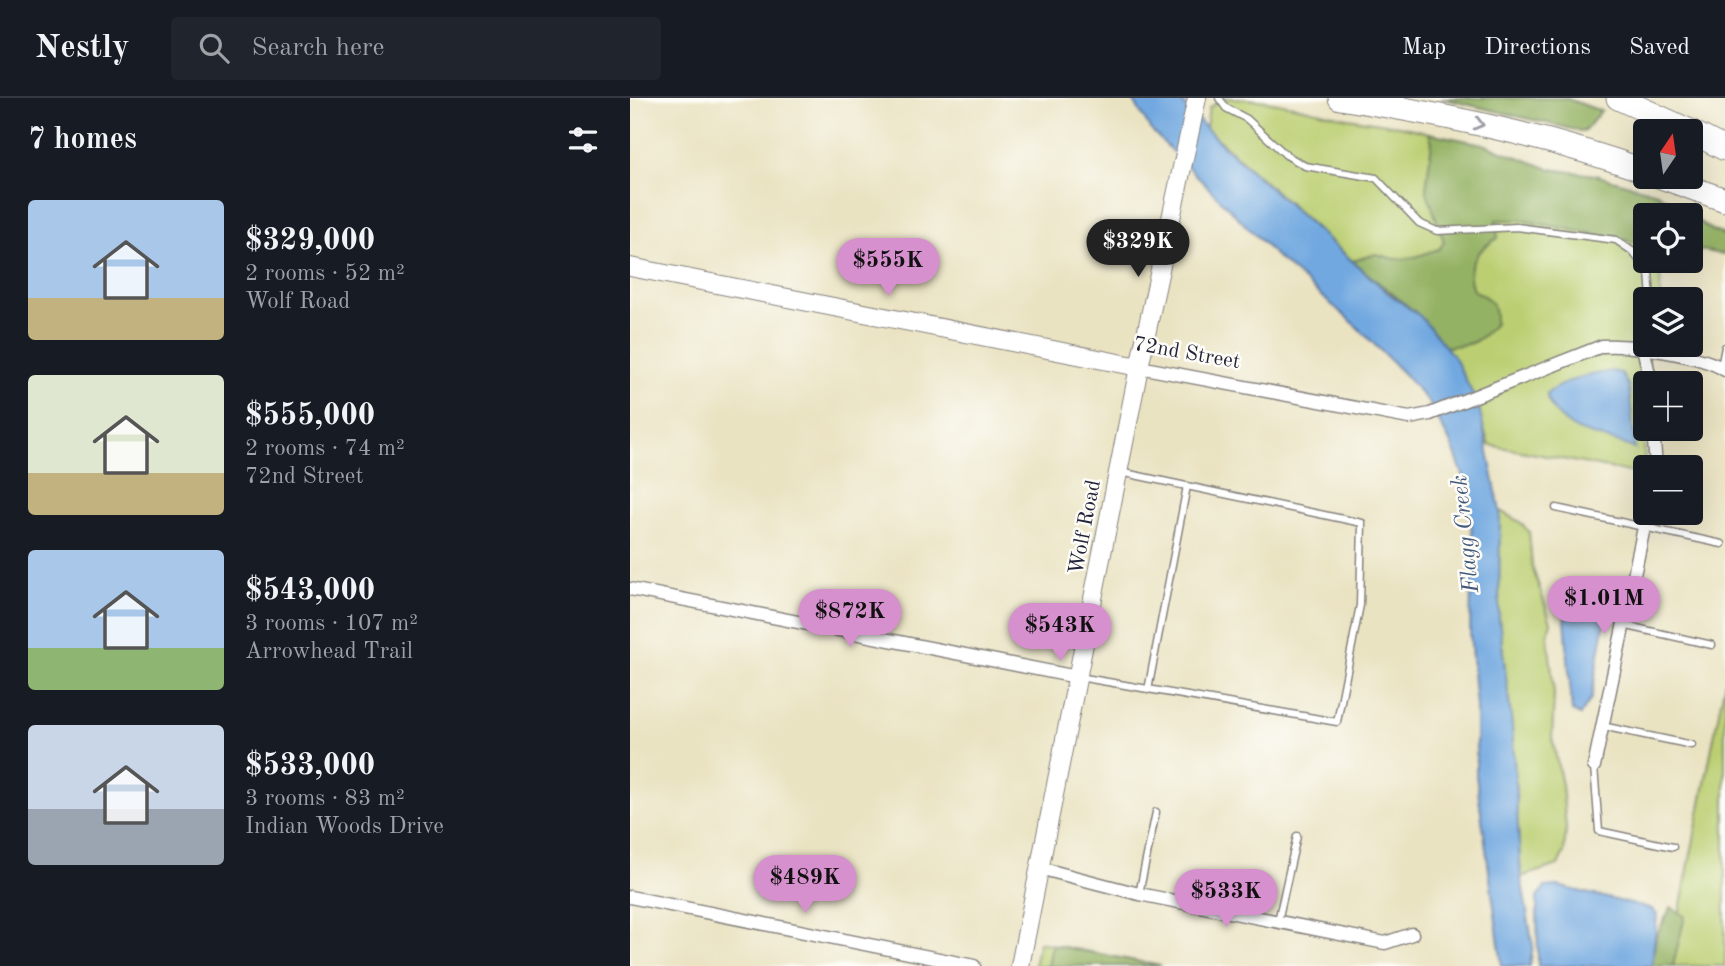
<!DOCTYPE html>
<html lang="en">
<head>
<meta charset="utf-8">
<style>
	:root { --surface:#171b24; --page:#20242c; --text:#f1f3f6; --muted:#9ea1a6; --line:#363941; --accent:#d690ce }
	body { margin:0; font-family:"Old Standard TT",serif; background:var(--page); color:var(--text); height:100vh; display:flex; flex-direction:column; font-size:26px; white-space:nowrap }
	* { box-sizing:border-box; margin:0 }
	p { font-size:23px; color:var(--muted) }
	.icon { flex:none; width:38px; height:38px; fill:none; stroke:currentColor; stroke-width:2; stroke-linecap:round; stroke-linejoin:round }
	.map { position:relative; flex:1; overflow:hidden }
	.sheet { display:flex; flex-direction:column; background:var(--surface); width:630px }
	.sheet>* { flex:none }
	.needle { width:46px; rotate:13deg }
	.controls { position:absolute; left:1003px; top:21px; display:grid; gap:14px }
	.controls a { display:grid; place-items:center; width:70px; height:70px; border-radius:7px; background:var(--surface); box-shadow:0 7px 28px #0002; font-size:35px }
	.price { position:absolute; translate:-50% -60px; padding:0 16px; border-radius:24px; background:var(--accent); color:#111; font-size:23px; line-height:46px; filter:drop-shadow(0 2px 4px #0008) }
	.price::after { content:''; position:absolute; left:50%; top:42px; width:21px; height:16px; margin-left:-10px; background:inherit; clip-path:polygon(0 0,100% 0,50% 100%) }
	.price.current { background:#222; color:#fff }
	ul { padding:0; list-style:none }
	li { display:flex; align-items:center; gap:21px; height:175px; padding:0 28px }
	li span { display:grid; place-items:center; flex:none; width:196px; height:140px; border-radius:7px; color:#555 }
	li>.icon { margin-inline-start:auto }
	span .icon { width:84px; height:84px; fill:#fffc; stroke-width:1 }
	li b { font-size:30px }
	h2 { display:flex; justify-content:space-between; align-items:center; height:84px; padding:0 28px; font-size:30px }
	header { display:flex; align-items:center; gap:42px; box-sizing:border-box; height:98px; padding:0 35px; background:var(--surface); border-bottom:2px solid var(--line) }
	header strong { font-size:33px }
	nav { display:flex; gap:38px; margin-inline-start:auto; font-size:24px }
	.search { width:490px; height:63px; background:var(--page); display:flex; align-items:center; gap:18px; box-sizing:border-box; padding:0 24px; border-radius:7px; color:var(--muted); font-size:26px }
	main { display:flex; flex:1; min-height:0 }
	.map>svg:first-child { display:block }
	.green { fill:#bbcf72; stroke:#6e7856; stroke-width:2 }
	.forest { fill:#94b264; stroke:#5b6a50; stroke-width:2 }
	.water { fill:#71a8e0; stroke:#4a658e; stroke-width:2 }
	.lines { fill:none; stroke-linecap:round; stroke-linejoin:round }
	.lane-casing { stroke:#86827e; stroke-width:9 }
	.street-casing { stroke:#86827e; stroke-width:15 }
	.secondary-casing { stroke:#86827e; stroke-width:20 }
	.highway-casing { stroke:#86827e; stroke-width:25 }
	.lane { stroke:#fff; stroke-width:6 }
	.street { stroke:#fff; stroke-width:12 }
	.secondary { stroke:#fff; stroke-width:18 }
	.highway { stroke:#fff; stroke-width:23 }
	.oneway { stroke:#9c9ca7 }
	.labels { text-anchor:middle; stroke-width:5; stroke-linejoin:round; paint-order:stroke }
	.street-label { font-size:21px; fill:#22223b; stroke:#fdfcf7 }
	.water-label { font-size:23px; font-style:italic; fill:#42587d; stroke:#fdfcf7 }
</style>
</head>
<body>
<header>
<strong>Nestly</strong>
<div class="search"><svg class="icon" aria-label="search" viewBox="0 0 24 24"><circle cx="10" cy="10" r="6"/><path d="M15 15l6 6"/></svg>Search here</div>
<nav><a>Map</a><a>Directions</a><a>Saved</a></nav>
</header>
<main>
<section class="sheet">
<h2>7 homes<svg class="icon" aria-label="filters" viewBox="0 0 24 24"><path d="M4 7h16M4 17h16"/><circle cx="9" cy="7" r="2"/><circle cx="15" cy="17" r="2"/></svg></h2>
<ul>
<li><span style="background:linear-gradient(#a9c7e8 70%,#c2b280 0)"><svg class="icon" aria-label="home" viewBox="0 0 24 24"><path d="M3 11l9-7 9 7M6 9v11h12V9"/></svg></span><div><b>$329,000</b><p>2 rooms · 52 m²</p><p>Wolf Road</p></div></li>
<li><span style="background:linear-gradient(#dfe7d0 70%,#c2b280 0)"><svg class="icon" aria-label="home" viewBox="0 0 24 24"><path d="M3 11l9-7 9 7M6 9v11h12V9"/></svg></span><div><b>$555,000</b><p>2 rooms · 74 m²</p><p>72nd Street</p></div></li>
<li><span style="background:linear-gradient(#a9c7e8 70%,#8fb573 0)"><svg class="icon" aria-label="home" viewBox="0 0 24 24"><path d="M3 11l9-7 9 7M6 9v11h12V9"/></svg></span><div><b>$543,000</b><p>3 rooms · 107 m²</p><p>Arrowhead Trail</p></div></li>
<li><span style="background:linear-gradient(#c9d6e8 60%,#9aa5b1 0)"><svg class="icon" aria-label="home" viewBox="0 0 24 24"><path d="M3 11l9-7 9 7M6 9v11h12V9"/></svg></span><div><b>$533,000</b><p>3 rooms · 83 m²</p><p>Indian Woods Drive</p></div></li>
</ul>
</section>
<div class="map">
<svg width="1095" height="868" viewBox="0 0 1095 868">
	<rect width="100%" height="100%" fill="#fdfcf7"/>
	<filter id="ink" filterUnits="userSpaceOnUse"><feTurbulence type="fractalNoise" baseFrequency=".0143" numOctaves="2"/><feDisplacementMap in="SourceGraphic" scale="14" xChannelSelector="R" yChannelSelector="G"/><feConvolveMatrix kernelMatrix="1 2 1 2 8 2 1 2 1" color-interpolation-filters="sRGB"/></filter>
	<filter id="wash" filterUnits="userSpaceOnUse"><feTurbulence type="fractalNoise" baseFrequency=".00686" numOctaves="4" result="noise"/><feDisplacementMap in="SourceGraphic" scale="28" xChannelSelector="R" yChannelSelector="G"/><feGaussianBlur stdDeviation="1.57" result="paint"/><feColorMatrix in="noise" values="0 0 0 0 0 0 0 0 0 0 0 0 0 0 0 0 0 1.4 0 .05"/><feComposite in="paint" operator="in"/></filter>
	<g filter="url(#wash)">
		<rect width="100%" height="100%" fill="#eae3c2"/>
		<g class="green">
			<path d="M594,0C635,0 672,10 713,19C742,25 770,26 799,35L802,44L796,91L892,122L1015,146V163H1031L1030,201H1015V247H1023L1013,282L1015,377L859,347C841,280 815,236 758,195L576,30L579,10Z"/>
			<path d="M870,413L890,424L899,434L902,468L921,524L918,538L924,596L922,640L932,687L936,731L934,754L928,767L891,779L882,628L869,521Z"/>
			<path d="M1095,583V868H1039Z"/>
			<path d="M409,844L531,868H404Z"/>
		</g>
		<g class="forest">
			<path d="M811,0H935L971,13L954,34Z"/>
			<path d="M799,35L853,46L920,71L965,77L1027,95L1083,133L1095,137V157L1061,150L1060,117H1015V146L892,122H866L868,140C849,150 833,168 843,192C861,201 866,205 865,226C845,247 843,246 815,249L790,218L722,163L746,156L765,161L782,160L809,151L814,144L796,91L802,44Z"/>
			<path d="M1041,809L1055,818L1043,868H1022L1026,838Z"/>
			<path d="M422,847L531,868H418Z"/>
		</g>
		<g class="water">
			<path d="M502,0H548L590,45L758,195L790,218L825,260L849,309L870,413L869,521L882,628L891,779L903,848L900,868H872L846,678V610L840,535L842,435L836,385L823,350L800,306L778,280L722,224L650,162L520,31Z"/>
			<path d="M982,273L991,275L999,288L1005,351C970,334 938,342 917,301V295C936,282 961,276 982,273Z"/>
			<path d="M948,482L970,487L978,506L961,601L950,617L942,613L934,508L938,490Z"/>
			<path d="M928,788L1022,811L1027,817L1022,868H908L907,800L915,789Z"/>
		</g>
	</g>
	<g filter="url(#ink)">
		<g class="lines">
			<defs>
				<g id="lane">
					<path d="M589,0L596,10L617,21L656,57L675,68L746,80L789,125L807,133L887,129L986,142L1002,153L1019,174L1021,201"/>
					<path d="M1091,269L1095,249"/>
					<path d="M926,410L1092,446"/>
					<path d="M993,527L1082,547"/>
					<path d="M449,579L707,624L730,507L732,425L490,374"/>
					<path d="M518,592L557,388"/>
					<path d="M972,628L1062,647"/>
					<path d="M964,668L969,733L1043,749"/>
					<path d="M509,796L526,714"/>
					<path d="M648,823L667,738"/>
				</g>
				<g id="street">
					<path d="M1013,249L1021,285"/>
					<path d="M509,269L779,320L800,316L972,248C998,246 1073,257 1095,272"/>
					<path d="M1023,331L1026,369"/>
					<path d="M0,491L447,579"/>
					<path d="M964,668L1017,415"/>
					<path d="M409,770L509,796L755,845L782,836"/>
					<path d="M0,799L344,868"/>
				</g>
				<g id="secondary">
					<path d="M0,169L509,269"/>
					<path d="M390,868L509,269L567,0"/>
				</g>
				<g id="highway">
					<path d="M710,0C813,17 916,37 1015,73"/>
					<path d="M988,0L1060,33"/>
					<path d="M1060,33L1095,51"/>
					<path d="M1031,79L1095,102"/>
				</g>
			</defs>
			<use href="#lane" class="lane-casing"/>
			<use href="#street" class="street-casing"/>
			<use href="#secondary" class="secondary-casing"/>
			<use href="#highway" class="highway-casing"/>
			<use href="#lane" class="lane"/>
			<use href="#street" class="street"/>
			<use href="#secondary" class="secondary"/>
			<use href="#highway" class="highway"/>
		</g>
		<defs><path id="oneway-chevron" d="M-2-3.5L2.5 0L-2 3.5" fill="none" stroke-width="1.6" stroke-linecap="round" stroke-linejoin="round" transform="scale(1.75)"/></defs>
		<use class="oneway" href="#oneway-chevron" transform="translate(849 26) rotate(15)"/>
	</g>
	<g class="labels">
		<g class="street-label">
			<text transform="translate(557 254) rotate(10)" y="7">72nd Street</text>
			<text transform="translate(454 429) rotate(-79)" y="7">Wolf Road</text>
		</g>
		<g class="water-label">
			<text transform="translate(834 436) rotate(-96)" y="8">Flagg Creek</text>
		</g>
	</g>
</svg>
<div class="controls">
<a><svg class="needle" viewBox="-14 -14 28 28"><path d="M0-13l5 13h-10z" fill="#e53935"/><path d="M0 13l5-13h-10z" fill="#9ea1a6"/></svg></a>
<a><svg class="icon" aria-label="locate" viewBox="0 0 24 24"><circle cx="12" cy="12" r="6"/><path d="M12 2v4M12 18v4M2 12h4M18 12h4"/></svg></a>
<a><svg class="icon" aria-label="layers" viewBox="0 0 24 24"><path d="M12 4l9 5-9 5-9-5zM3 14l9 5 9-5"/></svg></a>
<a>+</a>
<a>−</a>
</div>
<b class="price current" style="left:508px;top:181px">$329K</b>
<b class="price" style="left:258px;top:200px">$555K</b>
<b class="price" style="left:974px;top:538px">$1.01M</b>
<b class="price" style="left:220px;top:551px">$872K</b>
<b class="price" style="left:430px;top:565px">$543K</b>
<b class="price" style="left:175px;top:817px">$489K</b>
<b class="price" style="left:596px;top:831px">$533K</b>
</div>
</main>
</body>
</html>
